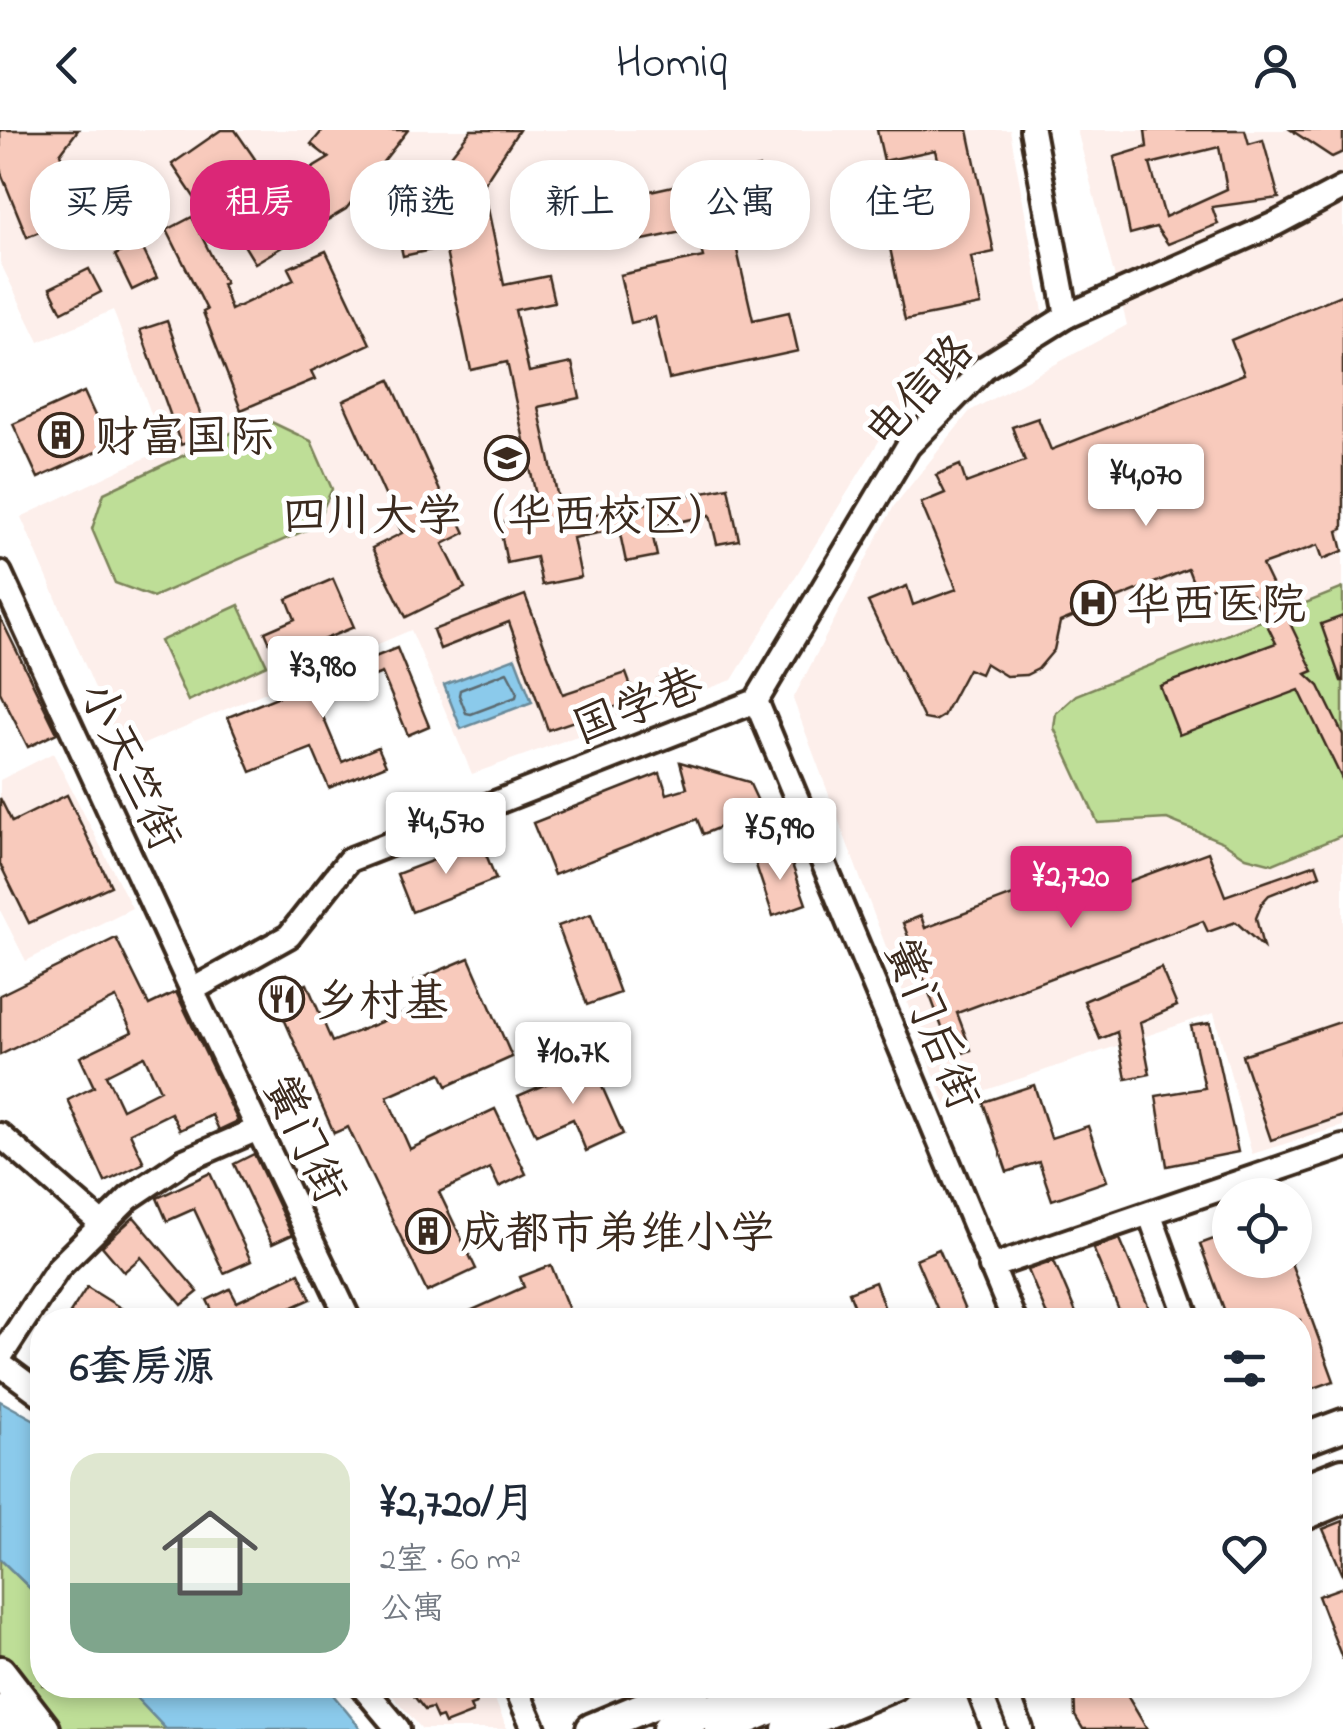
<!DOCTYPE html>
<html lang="zh">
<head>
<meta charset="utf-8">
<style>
	:root { --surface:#fff; --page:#f2f2f3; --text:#1f2937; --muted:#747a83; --accent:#db2777 }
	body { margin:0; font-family:"Indie Flower","LXGW WenKai TC",sans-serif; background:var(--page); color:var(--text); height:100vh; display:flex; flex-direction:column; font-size:38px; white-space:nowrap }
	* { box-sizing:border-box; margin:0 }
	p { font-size:32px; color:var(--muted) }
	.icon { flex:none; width:55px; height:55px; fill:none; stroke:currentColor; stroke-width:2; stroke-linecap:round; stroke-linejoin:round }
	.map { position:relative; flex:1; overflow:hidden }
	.side { position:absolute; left:30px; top:1178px; width:1282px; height:390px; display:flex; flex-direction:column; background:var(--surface); border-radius:40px; box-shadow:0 5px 15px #0003 }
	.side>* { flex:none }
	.hud { position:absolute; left:30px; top:30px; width:1285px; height:90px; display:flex; gap:20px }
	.fabs { position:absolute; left:1212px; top:1048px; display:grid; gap:20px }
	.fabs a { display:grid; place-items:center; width:100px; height:100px; border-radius:50%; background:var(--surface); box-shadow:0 5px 15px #0003; font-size:50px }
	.price { position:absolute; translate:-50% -85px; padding:0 22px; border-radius:10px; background:#fff; color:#222; font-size:32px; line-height:65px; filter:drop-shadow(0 2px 5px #0008) }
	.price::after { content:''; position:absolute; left:50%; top:60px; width:30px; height:22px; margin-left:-15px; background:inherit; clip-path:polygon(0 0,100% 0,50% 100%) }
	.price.selected { background:var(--accent); color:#fff }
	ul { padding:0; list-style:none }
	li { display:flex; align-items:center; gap:30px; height:250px; padding:0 40px }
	li span { display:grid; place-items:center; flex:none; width:280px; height:200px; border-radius:30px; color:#555 }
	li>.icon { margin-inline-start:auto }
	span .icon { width:120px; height:120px; fill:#fffc; stroke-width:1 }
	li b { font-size:42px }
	h2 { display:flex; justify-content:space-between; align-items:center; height:120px; padding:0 40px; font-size:42px }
	.pill { padding:0 35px; border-radius:40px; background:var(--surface); box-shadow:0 5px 15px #0003; font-size:35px; line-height:90px }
	.pill.selected { background:var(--accent); color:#fff }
	header { display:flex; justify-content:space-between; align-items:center; height:130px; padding:0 40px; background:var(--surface); font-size:45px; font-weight:600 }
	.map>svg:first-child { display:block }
	.built { fill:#fdefeb }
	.green { fill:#bede97; stroke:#7c845a; stroke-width:2.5 }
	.water { fill:#8bcaeb; stroke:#6b8a99; stroke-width:2.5 }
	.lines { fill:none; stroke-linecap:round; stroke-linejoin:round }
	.shore { stroke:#5b6a70; stroke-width:2.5 }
	.building { fill:#f8cabc; stroke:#3b2a1e; stroke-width:2.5; fill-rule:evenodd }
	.minor-casing { stroke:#3b2a1e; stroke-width:30 }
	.major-casing { stroke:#3b2a1e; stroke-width:38 }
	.minor { stroke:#fff; stroke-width:22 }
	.major { stroke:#fff; stroke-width:30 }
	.labels { text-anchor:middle; stroke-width:10; stroke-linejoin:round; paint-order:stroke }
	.street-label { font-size:45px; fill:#3b2a1e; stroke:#fff }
	.poi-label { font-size:45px; fill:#3b2a1e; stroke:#fff; text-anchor:start }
</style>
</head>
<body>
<header><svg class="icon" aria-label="back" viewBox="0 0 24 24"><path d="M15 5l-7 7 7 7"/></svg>Homiq<svg class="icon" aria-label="person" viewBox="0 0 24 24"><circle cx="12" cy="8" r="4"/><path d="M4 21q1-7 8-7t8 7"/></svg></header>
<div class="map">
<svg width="1343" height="1599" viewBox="0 0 1343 1599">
	<rect width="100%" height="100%" fill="#fff"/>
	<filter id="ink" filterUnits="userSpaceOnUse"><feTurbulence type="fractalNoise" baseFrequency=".01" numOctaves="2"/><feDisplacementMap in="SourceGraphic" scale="20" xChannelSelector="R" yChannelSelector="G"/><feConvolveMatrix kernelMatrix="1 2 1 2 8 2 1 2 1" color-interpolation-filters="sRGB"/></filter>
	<g filter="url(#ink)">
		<g class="built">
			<path d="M0,0H1010L1044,187L974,228L879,311L732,550L472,644L411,500L123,623L21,387L164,319L113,180L39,212L0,132Z"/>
			<path d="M1077,0H1343V996L1252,1024L1214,883L945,974L793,569L894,376L970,281L1127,195Z"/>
			<path d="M53,623L132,778L26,831L0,780V650Z"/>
			<path d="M383,1555H489L507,1599H422Z"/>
		</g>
		<g class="green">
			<path d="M263,288L311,311L332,359L315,396L153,467L115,453L92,399L104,363Z"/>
			<path d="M1343,458V705L1273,734L1246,727L1223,712L1167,689L1098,693L1054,598L1056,583L1076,565Z"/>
			<path d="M239,475L267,535L188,571L160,511Z"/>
			<path d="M0,1429L42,1470V1555H124L166,1599H63L36,1563L0,1529Z"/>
		</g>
		<g class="water">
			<path d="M515,528L532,572L461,599L444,555Z"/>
			<path d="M0,1271L42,1294V1470L0,1429Z"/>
			<path d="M124,1555H325L361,1599H166Z"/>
		</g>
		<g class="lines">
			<path class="shore" d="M507,542L517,561L516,567L471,584L466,583L459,565L460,560Z"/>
		</g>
		<g class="building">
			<path d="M0,0H78L60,24L70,48L61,51L77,86L27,107L1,43Z"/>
			<path d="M221,0H235L255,29L196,70L172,34Z"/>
			<path d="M323,0H408L346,79L255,133L228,89L329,28L311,14Z"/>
			<path d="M471,0H519L483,55L504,155L548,146L554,172L515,180L529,242L572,233L580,268L538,277L563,391L728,357L739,410L717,414L710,385L651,398L657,426L626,432L619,399L573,408L581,447L542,455L536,427L507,433L499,393L540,384L507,232L471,240L445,117L403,126L395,91L433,83L427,56Z"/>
			<path d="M877,0H968L994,122L971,127L981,175L905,190L889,113L952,100L935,20L884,31Z"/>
			<path d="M1145,0H1245L1249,14L1263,10L1279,68L1212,77L1218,94L1168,114L1156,97L1130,104L1114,27L1147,17ZM1219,17L1227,59L1165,87L1150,34Z"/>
			<path d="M1291,0H1343V22L1332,27Z"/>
			<path d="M759,37L767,72L728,81L753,190L789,182L798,221L669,249L655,187L631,193L620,145L703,127L696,99L643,110L632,65Z"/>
			<path d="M192,87L225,153L222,154L231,180L294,150L288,138L326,121L370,214L311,241L315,249L241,280L203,182L207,180L167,100Z"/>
			<path d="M140,113L157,148L132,160L115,125Z"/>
			<path d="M89,139L101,162L62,182L50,158Z"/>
			<path d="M1343,164V399L1338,401L1343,421L1323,429L1318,415L1262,435L1313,541L1306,544L1319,556L1343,605V651L1299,560L1179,605L1160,556L1276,513L1252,465L1235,472L1226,452L1197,463L1188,439L1060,492L1054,520L1038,539L1026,545L1006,546L985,533L980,544L968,539L943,586L935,591L924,589L868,472L907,456L913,475L957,459L921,373L945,363L936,345L960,335L966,353L1025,331L1012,297L1038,288L1051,320L1244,244L1231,210Z"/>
			<path d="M167,191L208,305L181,315L140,200Z"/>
			<path d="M390,250L449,381L453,378L465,403L443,414L465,458L406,487L372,418L402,403L343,271Z"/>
			<path d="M84,262L109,316L38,348L13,294Z"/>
			<path d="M333,449L354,497L277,529L265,502L295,489L287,469Z"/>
			<path d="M525,465L563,564L626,543L636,570L548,600L509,492L440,519L433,500Z"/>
			<path d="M1343,486V551H1341L1321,494Z"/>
			<path d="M0,487L57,603L28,617L0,562Z"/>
			<path d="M397,518L429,596L408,605L382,543L316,570L342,632L378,617L386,635L329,658L312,618L251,642L228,587Z"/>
			<path d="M690,541L695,558L662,566L658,550Z"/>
			<path d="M680,632L749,652L762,680L703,704L697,689L554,745L533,693L660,643L667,664L687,658Z"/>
			<path d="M67,665L111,756L29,793L0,734V668L12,692Z"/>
			<path d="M481,712L496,749L412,782L397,744Z"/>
			<path d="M787,720L806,774L773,786L755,732Z"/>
			<path d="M1208,722L1225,766L1316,734L1320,745L1269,765L1262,773L1256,788L1263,817L1236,792L1208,802L1203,791L957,883L971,920L953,927L903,793L921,786L925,798L1093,735L1103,761Z"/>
			<path d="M591,784L620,863L587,875L558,796Z"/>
			<path d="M116,808L149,875L176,862L238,991L219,1000L212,985L180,1000L171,983L130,1003L144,1033L105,1052L68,970L94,957L80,927L132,902L116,868L0,925V865ZM144,926L160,960L122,979L106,945Z"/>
			<path d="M469,828L512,927L447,956L441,943L387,967L410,1019L495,979L526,1044L499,1057L490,1038L439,1062L476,1139L427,1162L348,997L334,1003L268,852L286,844L293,860L307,854L332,912L425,874L415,851Z"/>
			<path d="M1161,838L1177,876L1140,892L1150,944L1126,949L1117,902L1100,909L1084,871Z"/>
			<path d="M1343,891V986L1271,1010L1242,925Z"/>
			<path d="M1210,893L1238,1022L1167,1036L1156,966L1205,958L1191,896Z"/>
			<path d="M592,934L623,1004L586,1021L573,989L536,1005L518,966Z"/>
			<path d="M1034,955L1051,1008L1088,996L1107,1051L1052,1070L1039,1032L1007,1042L983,972Z"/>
			<path d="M254,1024L292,1105L272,1114L234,1034Z"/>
			<path d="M210,1043L251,1131L224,1143L194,1079L167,1091L157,1068Z"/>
			<path d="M134,1087L198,1162L182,1175L141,1127L124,1142L102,1116Z"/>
			<path d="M1230,1103V1130H1290L1334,1251L1300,1263V1190H1228L1200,1114Z"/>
			<path d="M1120,1109L1154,1190H1123L1093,1118Z"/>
			<path d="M939,1119L969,1190H942L916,1129Z"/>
			<path d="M1054,1131L1079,1190H1049L1028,1140Z"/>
			<path d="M551,1135L573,1190H450L524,1157L520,1147Z"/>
			<path d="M299,1143L311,1169L264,1190H217L207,1170L230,1159L237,1172Z"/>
			<path d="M875,1152L889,1190H860L849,1162Z"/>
			<path d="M87,1157L140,1190H82L70,1183Z"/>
			<path d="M1343,1391V1445L1323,1399Z"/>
			<path d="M1343,1457V1527L1342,1528L1318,1466Z"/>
			<path d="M405,1555H468L476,1574L470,1576L473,1583L445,1594L442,1587L437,1589L432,1578L425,1580Z"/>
			<path d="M1074,1555H1128L1125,1562L1147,1599H1083L1075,1586Z"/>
		</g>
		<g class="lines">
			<defs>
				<g id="minor">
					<path d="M1032,0L1067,186"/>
					<path d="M0,443L192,860L349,1190"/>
					<path d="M756,571L908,316L984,238L1067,186L1275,94L1343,58"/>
					<path d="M756,571L1014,1190"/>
					<path d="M192,860L289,806L349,730L756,571"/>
					<path d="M0,1005L102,1094"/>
					<path d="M1150,1085L1188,1190"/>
					<path d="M991,1137L1343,1017"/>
					<path d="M0,1227L58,1138L129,1068L184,1031L258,999"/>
					<path d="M0,1234L42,1265"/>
					<path d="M361,1555L398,1599"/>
					<path d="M515,1555L534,1599"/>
					<path d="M977,1555L994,1599"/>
					<path d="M1004,1555L1021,1599"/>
				</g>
				<g id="major">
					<path d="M1300,1311L1343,1295"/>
					<path d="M1300,1361L1343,1344"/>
					<path d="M1300,1386L1343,1368"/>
					<path d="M0,1542L44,1599"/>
					<path d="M0,1581L14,1599"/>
					<path d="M592,1599L698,1555"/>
					<path d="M668,1599L771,1555"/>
					<path d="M721,1599L826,1555"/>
					<path d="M788,1599L893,1555"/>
				</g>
			</defs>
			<use href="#minor" class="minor-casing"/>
			<use href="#major" class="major-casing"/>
			<use href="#minor" class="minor"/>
			<use href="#major" class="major"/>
		</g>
	</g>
	<defs>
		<symbol id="building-ring" viewBox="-11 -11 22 22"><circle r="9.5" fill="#fff" stroke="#3b2a1e" stroke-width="1.5"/><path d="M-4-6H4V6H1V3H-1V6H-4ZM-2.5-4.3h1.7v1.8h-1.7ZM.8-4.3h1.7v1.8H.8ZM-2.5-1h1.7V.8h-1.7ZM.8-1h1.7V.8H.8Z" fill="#3b2a1e"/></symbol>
		<symbol id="university-ring" viewBox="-11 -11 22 22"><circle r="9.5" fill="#fff" stroke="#3b2a1e" stroke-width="1.5"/><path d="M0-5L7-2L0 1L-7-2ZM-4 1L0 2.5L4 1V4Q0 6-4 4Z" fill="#3b2a1e"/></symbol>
		<symbol id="hospital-ring" viewBox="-11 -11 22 22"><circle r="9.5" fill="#fff" stroke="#3b2a1e" stroke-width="1.5"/><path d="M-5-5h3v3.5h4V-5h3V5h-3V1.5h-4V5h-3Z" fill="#3b2a1e"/></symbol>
		<symbol id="restaurant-ring" viewBox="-11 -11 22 22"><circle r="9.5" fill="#fff" stroke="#3b2a1e" stroke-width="1.5"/><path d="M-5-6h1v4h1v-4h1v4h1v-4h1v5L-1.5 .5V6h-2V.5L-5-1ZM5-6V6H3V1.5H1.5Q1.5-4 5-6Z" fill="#3b2a1e"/></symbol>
	</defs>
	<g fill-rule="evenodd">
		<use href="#building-ring" x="36" y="280" width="50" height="50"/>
		<use href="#university-ring" x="482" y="303" width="50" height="50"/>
		<use href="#hospital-ring" x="1068" y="448" width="50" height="50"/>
		<use href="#restaurant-ring" x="257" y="844" width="50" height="50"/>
		<use href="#building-ring" x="403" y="1076" width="50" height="50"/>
	</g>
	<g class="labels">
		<g class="street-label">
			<text transform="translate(918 260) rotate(-47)" y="16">电信路</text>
			<text transform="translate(637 574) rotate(-21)" y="16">国学巷</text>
			<text transform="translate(132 635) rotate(65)" y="16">小天竺街</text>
			<text transform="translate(934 893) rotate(68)" y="16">黉门后街</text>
			<text transform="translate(307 1008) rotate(65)" y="16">黉门街</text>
		</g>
		<g class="poi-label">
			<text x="94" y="321">财富国际</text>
			<text x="507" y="400" text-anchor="middle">四川大学（华西校区）</text>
			<text x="1126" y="489">华西医院</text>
			<text x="314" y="885">乡村基</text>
			<text x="460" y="1117">成都市弟维小学</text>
		</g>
	</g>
</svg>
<div class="fabs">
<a><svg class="icon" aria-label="locate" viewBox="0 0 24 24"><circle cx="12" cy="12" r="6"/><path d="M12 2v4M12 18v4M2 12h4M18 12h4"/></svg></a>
</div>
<b class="price" style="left:1146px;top:399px">¥4,070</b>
<b class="price" style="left:323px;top:591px">¥3,980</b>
<b class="price" style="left:446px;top:747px">¥4,570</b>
<b class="price" style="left:780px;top:753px">¥5,990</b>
<b class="price selected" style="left:1071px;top:801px">¥2,720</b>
<b class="price" style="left:573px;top:977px">¥10.7K</b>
<div class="hud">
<a class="pill">买房</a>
<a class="pill selected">租房</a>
<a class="pill">筛选</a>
<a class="pill">新上</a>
<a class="pill">公寓</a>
<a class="pill">住宅</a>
</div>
<section class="side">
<h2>6套房源<svg class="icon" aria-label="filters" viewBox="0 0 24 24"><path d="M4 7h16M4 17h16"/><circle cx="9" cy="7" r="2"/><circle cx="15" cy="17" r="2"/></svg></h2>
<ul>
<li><span style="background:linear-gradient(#dfe7d0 65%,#7fa58c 0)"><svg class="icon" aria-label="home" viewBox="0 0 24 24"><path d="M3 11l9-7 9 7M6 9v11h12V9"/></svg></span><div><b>¥2,720/月</b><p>2室 · 60 m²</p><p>公寓</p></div><svg class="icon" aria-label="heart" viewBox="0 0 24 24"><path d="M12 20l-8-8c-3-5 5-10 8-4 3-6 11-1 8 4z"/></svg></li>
</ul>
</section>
</div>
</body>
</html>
